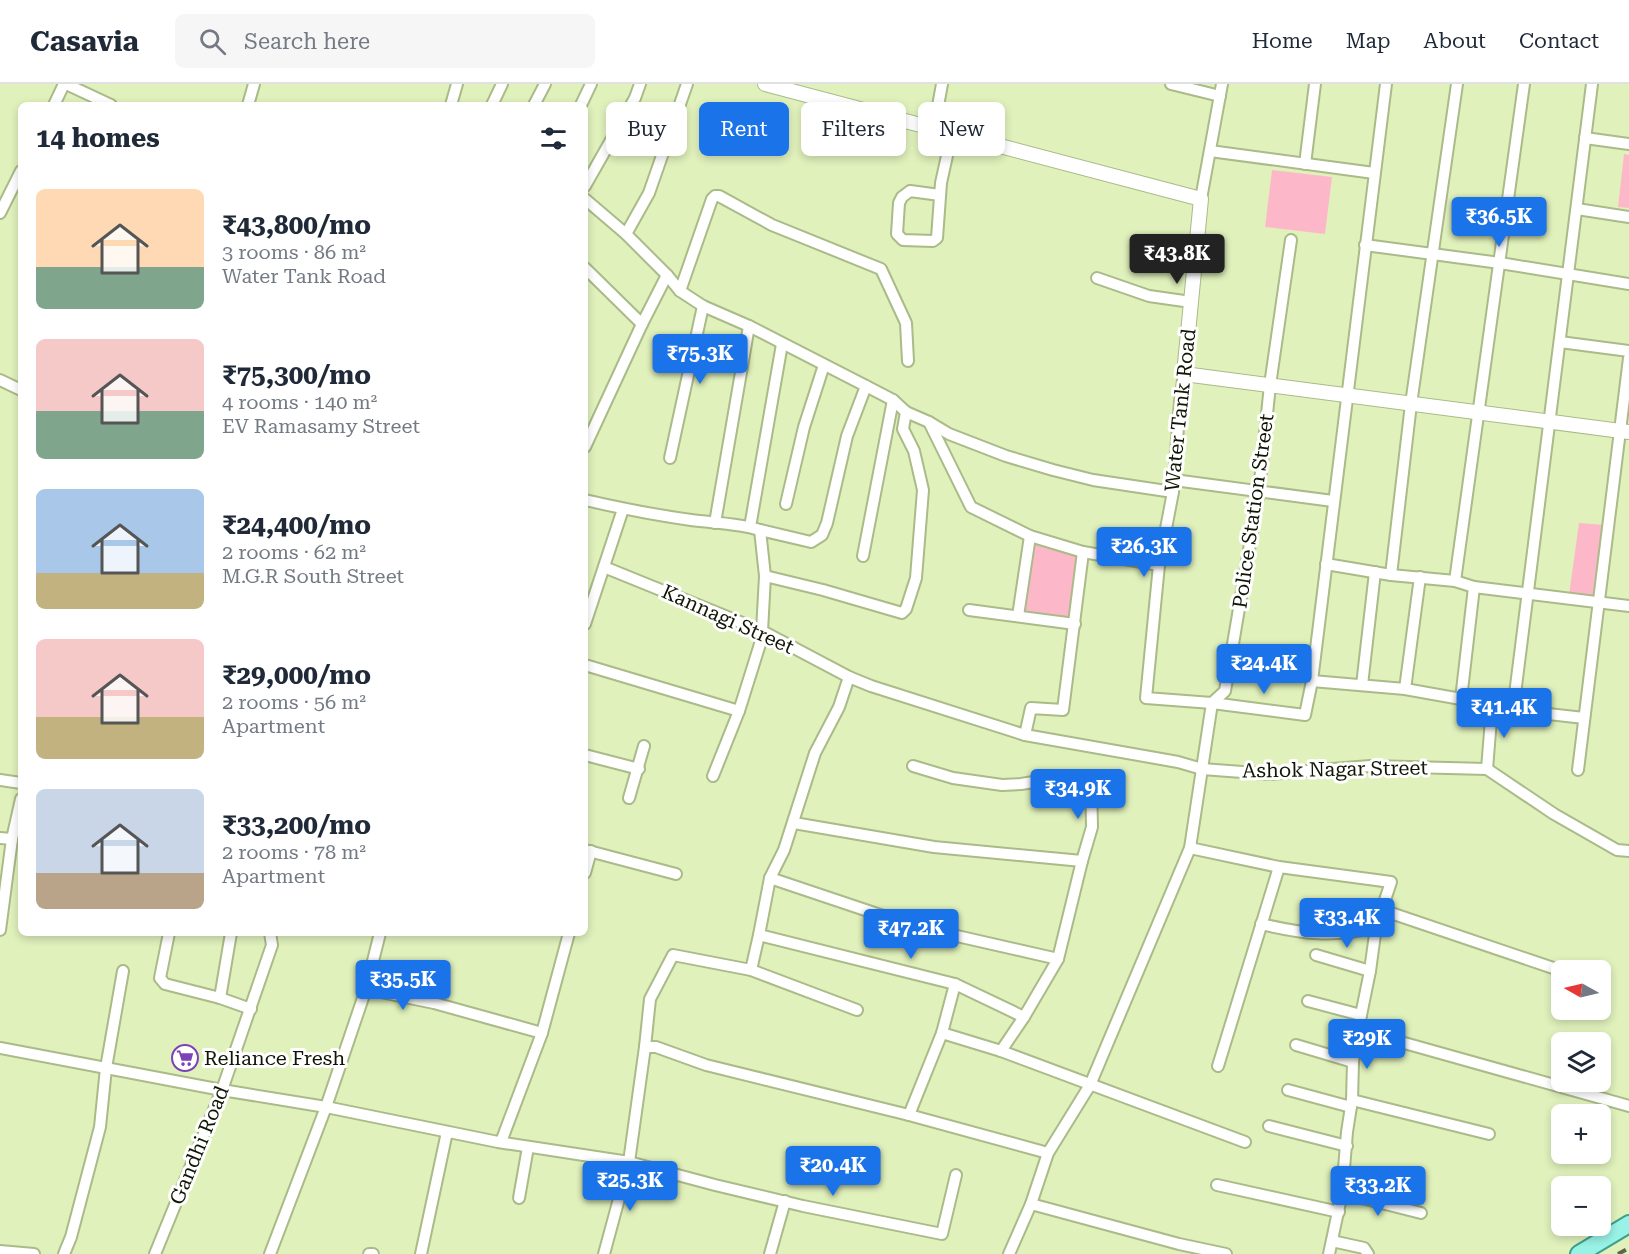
<!DOCTYPE html>
<html lang="en">
<head>
<meta charset="utf-8">
<style>
	:root { --surface:#fff; --page:#f6f6f7; --text:#1f2937; --muted:#747a83; --line:#e0e1e3; --accent:#1a73e8 }
	body { margin:0; font-family:"Roboto Serif",serif; background:var(--page); color:var(--text); height:100vh; display:flex; flex-direction:column; font-size:22px; white-space:nowrap }
	* { box-sizing:border-box; margin:0 }
	p { font-size:20px; color:var(--muted) }
	.icon { flex:none; width:33px; height:33px; fill:none; stroke:currentColor; stroke-width:2; stroke-linecap:round; stroke-linejoin:round }
	.map { position:relative; flex:1; overflow:hidden }
	.side { position:absolute; left:18px; top:18px; width:570px; height:834px; display:flex; flex-direction:column; background:var(--surface); border-radius:9px; box-shadow:0 3px 9px #0003 }
	.side>* { flex:none }
	.guide { position:absolute; left:606px; top:18px; width:570px; height:54px; display:flex; gap:12px }
	.needle { width:39px; rotate:278deg }
	.fabs { position:absolute; left:1551px; top:876px; display:grid; gap:12px }
	.fabs a { display:grid; place-items:center; width:60px; height:60px; border-radius:9px; background:var(--surface); box-shadow:0 3px 9px #0003; font-size:30px }
	.price { position:absolute; translate:-50% -51px; padding:0 14px; border-radius:6px; background:var(--accent); color:#fff; font-size:20px; line-height:39px; filter:drop-shadow(0 2px 3px #0008) }
	.price::after { content:''; position:absolute; left:50%; top:36px; width:18px; height:14px; margin-left:-9px; background:inherit; clip-path:polygon(0 0,100% 0,50% 100%) }
	.price.active { background:#222; color:#fff }
	ul { padding:0; list-style:none }
	li { display:flex; align-items:center; gap:18px; height:150px; padding:0 18px }
	li span { display:grid; place-items:center; flex:none; width:168px; height:120px; border-radius:9px; color:#555 }
	li>.icon { margin-inline-start:auto }
	span .icon { width:72px; height:72px; fill:#fffc; stroke-width:1 }
	li b { font-size:26px }
	h2 { display:flex; justify-content:space-between; align-items:center; height:72px; padding:0 18px; font-size:26px }
	.pill { padding:0 21px; border-radius:9px; background:var(--surface); box-shadow:0 3px 9px #0003; font-size:21px; line-height:54px }
	.pill.active { background:var(--accent); color:#fff }
	header { display:flex; align-items:center; gap:36px; box-sizing:border-box; height:84px; padding:0 30px; background:var(--surface); border-bottom:2px solid var(--line) }
	header strong { font-size:28px }
	nav { display:flex; gap:33px; margin-inline-start:auto; font-size:21px }
	.search { width:420px; height:54px; background:var(--page); display:flex; align-items:center; gap:15px; box-sizing:border-box; padding:0 21px; border-radius:9px; color:var(--muted); font-size:22px }
	.map>svg:first-child { display:block }
	.green { fill:#fcb8c9 }
	.lines { fill:none; stroke-linecap:round; stroke-linejoin:round }
	.minor-casing { stroke:#aaba88; stroke-width:14 }
	.tertiary-casing { stroke:#aaba88; stroke-width:16 }
	.primary-casing { stroke:#3da08c; stroke-width:20 }
	.minor { stroke:#fff; stroke-width:10 }
	.tertiary { stroke:#fff; stroke-width:14 }
	.primary { stroke:#98f2e6; stroke-width:16 }
	.rail { stroke:#5d6647; stroke-width:4; stroke-dasharray:9 4.5; stroke-linecap:butt }
	.labels { text-anchor:middle; stroke-width:6; stroke-linejoin:round; paint-order:stroke }
	.street-label { font-size:20px; fill:#111604; stroke:#fff }
	.poi-label { font-size:20px; fill:#111604; stroke:#fff; text-anchor:start }
</style>
</head>
<body>
<header>
<strong>Casavia</strong>
<div class="search"><svg class="icon" aria-label="search" viewBox="0 0 24 24"><circle cx="10" cy="10" r="6"/><path d="M15 15l6 6"/></svg>Search here</div>
<nav><a>Home</a><a>Map</a><a>About</a><a>Contact</a></nav>
</header>
<div class="map">
<svg width="1629" height="1170" viewBox="0 0 1629 1170">
	<rect width="100%" height="100%" fill="#e0f1bc"/>
	<g class="green">
		<path d="M1624,70L1629,71V124L1618,123Z"/>
		<path d="M1272,86L1332,93L1325,150L1265,143Z"/>
		<path d="M1579,439L1604,441L1595,514L1569,511Z"/>
		<path d="M1032,457L1082,471L1072,539L1018,531Z"/>
	</g>
	<g class="lines">
		<defs>
			<g id="minor">
				<path d="M66,0L111,21"/>
				<path d="M1171,0L1220,12"/>
				<path d="M54,21L64,0"/>
				<path d="M248,21L254,0"/>
				<path d="M451,21L457,0"/>
				<path d="M492,21L502,0"/>
				<path d="M534,21L545,0"/>
				<path d="M581,21L591,0"/>
				<path d="M934,44L942,0"/>
				<path d="M1585,54L1629,60"/>
				<path d="M1210,67L1374,89"/>
				<path d="M1305,80L1315,0"/>
				<path d="M585,102L635,14L640,0"/>
				<path d="M940,111L910,107L902,113L899,119L897,150L903,156L933,157L937,154L941,99L952,49"/>
				<path d="M585,115L626,150L667,191L680,207L703,222L749,242L866,302L893,316L906,328L929,338L949,350L1006,372L1053,386L1093,396L1173,408"/>
				<path d="M1201,115L1222,0"/>
				<path d="M1577,125L1629,133"/>
				<path d="M0,129L21,87"/>
				<path d="M626,150L649,109L687,0"/>
				<path d="M1365,161L1500,179L1629,200"/>
				<path d="M585,184L642,240"/>
				<path d="M1097,194L1149,212L1191,218"/>
				<path d="M680,207L712,115L715,112H719L772,141L881,185L906,239L908,277"/>
				<path d="M1560,258L1629,267"/>
				<path d="M1184,290L1180,317L1173,408L1159,481L1146,614L1212,619L1305,631L1312,597L1386,0"/>
				<path d="M0,296L21,306"/>
				<path d="M929,338L971,423L1030,452L1083,468L1159,481"/>
				<path d="M585,363L642,240L667,191"/>
				<path d="M670,374L703,222"/>
				<path d="M1174,396L1333,417"/>
				<path d="M585,416C620,424 655,431 691,436C714,439 738,439 760,446L765,492L823,506L902,529L906,525L916,494L923,406L914,367L903,345L906,328"/>
				<path d="M786,420L804,343L824,281"/>
				<path d="M715,439L749,242"/>
				<path d="M750,443L782,260"/>
				<path d="M760,446L811,458L822,451L827,439L847,352L866,302"/>
				<path d="M863,472L893,316"/>
				<path d="M1326,480L1391,491L1455,497L1474,503L1629,522"/>
				<path d="M604,483L762,547L849,593L871,602L1025,651L1178,678L1202,685L1269,690L1370,682L1487,685L1554,730L1617,766L1629,767"/>
				<path d="M1391,491L1411,320L1457,0"/>
				<path d="M1455,497L1524,0"/>
				<path d="M969,526L1075,540"/>
				<path d="M1018,532L1030,452"/>
				<path d="M585,540L623,425"/>
				<path d="M585,581L739,627L760,560L762,547L765,492"/>
				<path d="M849,593L839,623L815,669L784,766L770,794L759,851L955,900L1024,933"/>
				<path d="M1312,597L1405,605L1461,615L1492,623L1513,626L1592,0"/>
				<path d="M1362,601L1375,488"/>
				<path d="M1405,605L1420,493"/>
				<path d="M1461,615L1474,503"/>
				<path d="M1212,619L1225,607L1259,407L1270,301L1291,156"/>
				<path d="M1513,626L1584,634"/>
				<path d="M1025,651L1031,624L1063,626L1083,468"/>
				<path d="M585,671L639,685"/>
				<path d="M913,682L953,694L1002,701L1021,700L1040,697L1091,698L1092,743L1082,777"/>
				<path d="M1487,685L1492,623"/>
				<path d="M1578,686L1629,274"/>
				<path d="M713,692L739,627"/>
				<path d="M0,696L21,699"/>
				<path d="M629,714L644,662"/>
				<path d="M794,739L934,763L1082,777L1058,875L1024,933L1001,967"/>
				<path d="M0,754L12,755"/>
				<path d="M1190,764L1279,783L1391,798L1376,843L1370,887L1358,946L1353,978L1352,1016L1347,1048L1342,1109L1329,1170"/>
				<path d="M585,766L676,790"/>
				<path d="M585,789L591,767"/>
				<path d="M770,794L913,842L1058,875"/>
				<path d="M1382,826L1562,887"/>
				<path d="M1261,840C1304,850 1333,854 1376,843"/>
				<path d="M0,846L12,755L21,715"/>
				<path d="M169,849L160,894L165,900L220,914L251,925"/>
				<path d="M1316,871L1370,887"/>
				<path d="M751,886L857,926"/>
				<path d="M1600,900H1602"/>
				<path d="M366,905L380,849"/>
				<path d="M220,914L231,849"/>
				<path d="M1308,917L1361,931"/>
				<path d="M1358,946L1629,1022"/>
				<path d="M942,949L1001,967L1245,1058"/>
				<path d="M1296,961L1353,978"/>
				<path d="M645,963L650,915L673,871L751,886L759,851"/>
				<path d="M0,964L222,1006L326,1023L498,1058L629,1078L715,1101L803,1122L942,1150L956,1091"/>
				<path d="M1218,982L1279,783"/>
				<path d="M1288,1006L1351,1023"/>
				<path d="M1352,1016L1489,1050"/>
				<path d="M909,1031L942,949L955,900"/>
				<path d="M1269,1042L1347,1062"/>
				<path d="M501,1058L542,949L569,849"/>
				<path d="M1217,1101L1339,1128"/>
				<path d="M1342,1109L1421,1129"/>
				<path d="M519,1114L528,1063"/>
				<path d="M1031,1120L1179,1160L1226,1170"/>
				<path d="M1332,1157L1364,1164L1368,1170"/>
				<path d="M0,1167L34,1170"/>
				<path d="M64,1170L71,1153L100,1043L106,984L123,887"/>
				<path d="M155,1170L222,1006L272,861L270,849"/>
				<path d="M270,1170L326,1023L366,905L434,919L542,949"/>
				<path d="M369,1170H373"/>
				<path d="M421,1170L447,1048"/>
				<path d="M604,1170L629,1078L645,963H656L706,981L909,1031L1048,1069"/>
				<path d="M770,1170L785,1117"/>
				<path d="M1009,1170L1031,1120L1048,1069L1090,1001L1190,764L1212,619"/>
			</g>
			<path id="tertiary" d="M765,0L1201,115L1184,290L1629,348"/>
			<path id="primary" d="M1579,1170L1629,1140"/>
		</defs>
		<use href="#minor" class="minor-casing"/>
		<use href="#tertiary" class="tertiary-casing"/>
		<use href="#primary" class="primary-casing"/>
		<use href="#minor" class="minor"/>
		<use href="#tertiary" class="tertiary"/>
		<use href="#primary" class="primary"/>
		<path class="rail" d="M1618,1170L1629,1164"/>
	</g>
	<defs>
		<symbol id="supermarket-ring" viewBox="-11 -11 22 22"><circle r="9.5" fill="#fff" stroke="#7b42b9" stroke-width="1.5"/><path d="M-6-5.5h2.5l.6 2H6L4.5 2H-2.5L-4.4-4H-6ZM-1.5 3.2a1.3 1.3 0 1 0 .1 0ZM3 3.2a1.3 1.3 0 1 0 .1 0Z" fill="#7b42b9"/></symbol>
	</defs>
	<g fill-rule="evenodd">
		<use href="#supermarket-ring" x="170" y="959" width="30" height="30"/>
	</g>
	<g class="labels">
		<g class="street-label">
			<text transform="translate(1180 326) rotate(-84)" y="7">Water Tank Road</text>
			<text transform="translate(1253 427) rotate(-82)" y="7">Police Station Street</text>
			<text transform="translate(728 535) rotate(24)" y="7">Kannagi Street</text>
			<text transform="translate(1335 685) rotate(-1)" y="7">Ashok Nagar Street</text>
			<text transform="translate(199 1061) rotate(-68)" y="7">Gandhi Road</text>
		</g>
		<g class="poi-label">
			<text x="204" y="981">Reliance Fresh</text>
		</g>
	</g>
</svg>
<div class="fabs">
<a><svg class="needle" viewBox="-14 -14 28 28"><path d="M0-13l5 13h-10z" fill="#e53935"/><path d="M0 13l5-13h-10z" fill="#747a83"/></svg></a>
<a><svg class="icon" aria-label="layers" viewBox="0 0 24 24"><path d="M12 4l9 5-9 5-9-5zM3 14l9 5 9-5"/></svg></a>
<a>+</a>
<a>−</a>
</div>
<b class="price" style="left:1499px;top:164px">₹36.5K</b>
<b class="price active" style="left:1177px;top:201px">₹43.8K</b>
<b class="price" style="left:700px;top:301px">₹75.3K</b>
<b class="price" style="left:1144px;top:494px">₹26.3K</b>
<b class="price" style="left:1264px;top:611px">₹24.4K</b>
<b class="price" style="left:1504px;top:655px">₹41.4K</b>
<b class="price" style="left:1078px;top:736px">₹34.9K</b>
<b class="price" style="left:1347px;top:865px">₹33.4K</b>
<b class="price" style="left:911px;top:876px">₹47.2K</b>
<b class="price" style="left:403px;top:927px">₹35.5K</b>
<b class="price" style="left:1367px;top:986px">₹29K</b>
<b class="price" style="left:833px;top:1113px">₹20.4K</b>
<b class="price" style="left:630px;top:1128px">₹25.3K</b>
<b class="price" style="left:1378px;top:1133px">₹33.2K</b>
<div class="guide">
<a class="pill">Buy</a>
<a class="pill active">Rent</a>
<a class="pill">Filters</a>
<a class="pill">New</a>
</div>
<section class="side">
<h2>14 homes<svg class="icon" aria-label="filters" viewBox="0 0 24 24"><path d="M4 7h16M4 17h16"/><circle cx="9" cy="7" r="2"/><circle cx="15" cy="17" r="2"/></svg></h2>
<ul>
<li><span style="background:linear-gradient(#ffd9b3 65%,#7fa58c 0)"><svg class="icon" aria-label="home" viewBox="0 0 24 24"><path d="M3 11l9-7 9 7M6 9v11h12V9"/></svg></span><div><b>₹43,800/mo</b><p>3 rooms · 86 m²</p><p>Water Tank Road</p></div></li>
<li><span style="background:linear-gradient(#f6c9c9 60%,#7fa58c 0)"><svg class="icon" aria-label="home" viewBox="0 0 24 24"><path d="M3 11l9-7 9 7M6 9v11h12V9"/></svg></span><div><b>₹75,300/mo</b><p>4 rooms · 140 m²</p><p>EV Ramasamy Street</p></div></li>
<li><span style="background:linear-gradient(#a9c7e8 70%,#c2b280 0)"><svg class="icon" aria-label="home" viewBox="0 0 24 24"><path d="M3 11l9-7 9 7M6 9v11h12V9"/></svg></span><div><b>₹24,400/mo</b><p>2 rooms · 62 m²</p><p>M.G.R South Street</p></div></li>
<li><span style="background:linear-gradient(#f6c9c9 65%,#c2b280 0)"><svg class="icon" aria-label="home" viewBox="0 0 24 24"><path d="M3 11l9-7 9 7M6 9v11h12V9"/></svg></span><div><b>₹29,000/mo</b><p>2 rooms · 56 m²</p><p>Apartment</p></div></li>
<li><span style="background:linear-gradient(#c9d6e8 70%,#b9a48a 0)"><svg class="icon" aria-label="home" viewBox="0 0 24 24"><path d="M3 11l9-7 9 7M6 9v11h12V9"/></svg></span><div><b>₹33,200/mo</b><p>2 rooms · 78 m²</p><p>Apartment</p></div></li>
</ul>
</section>
</div>
</body>
</html>
